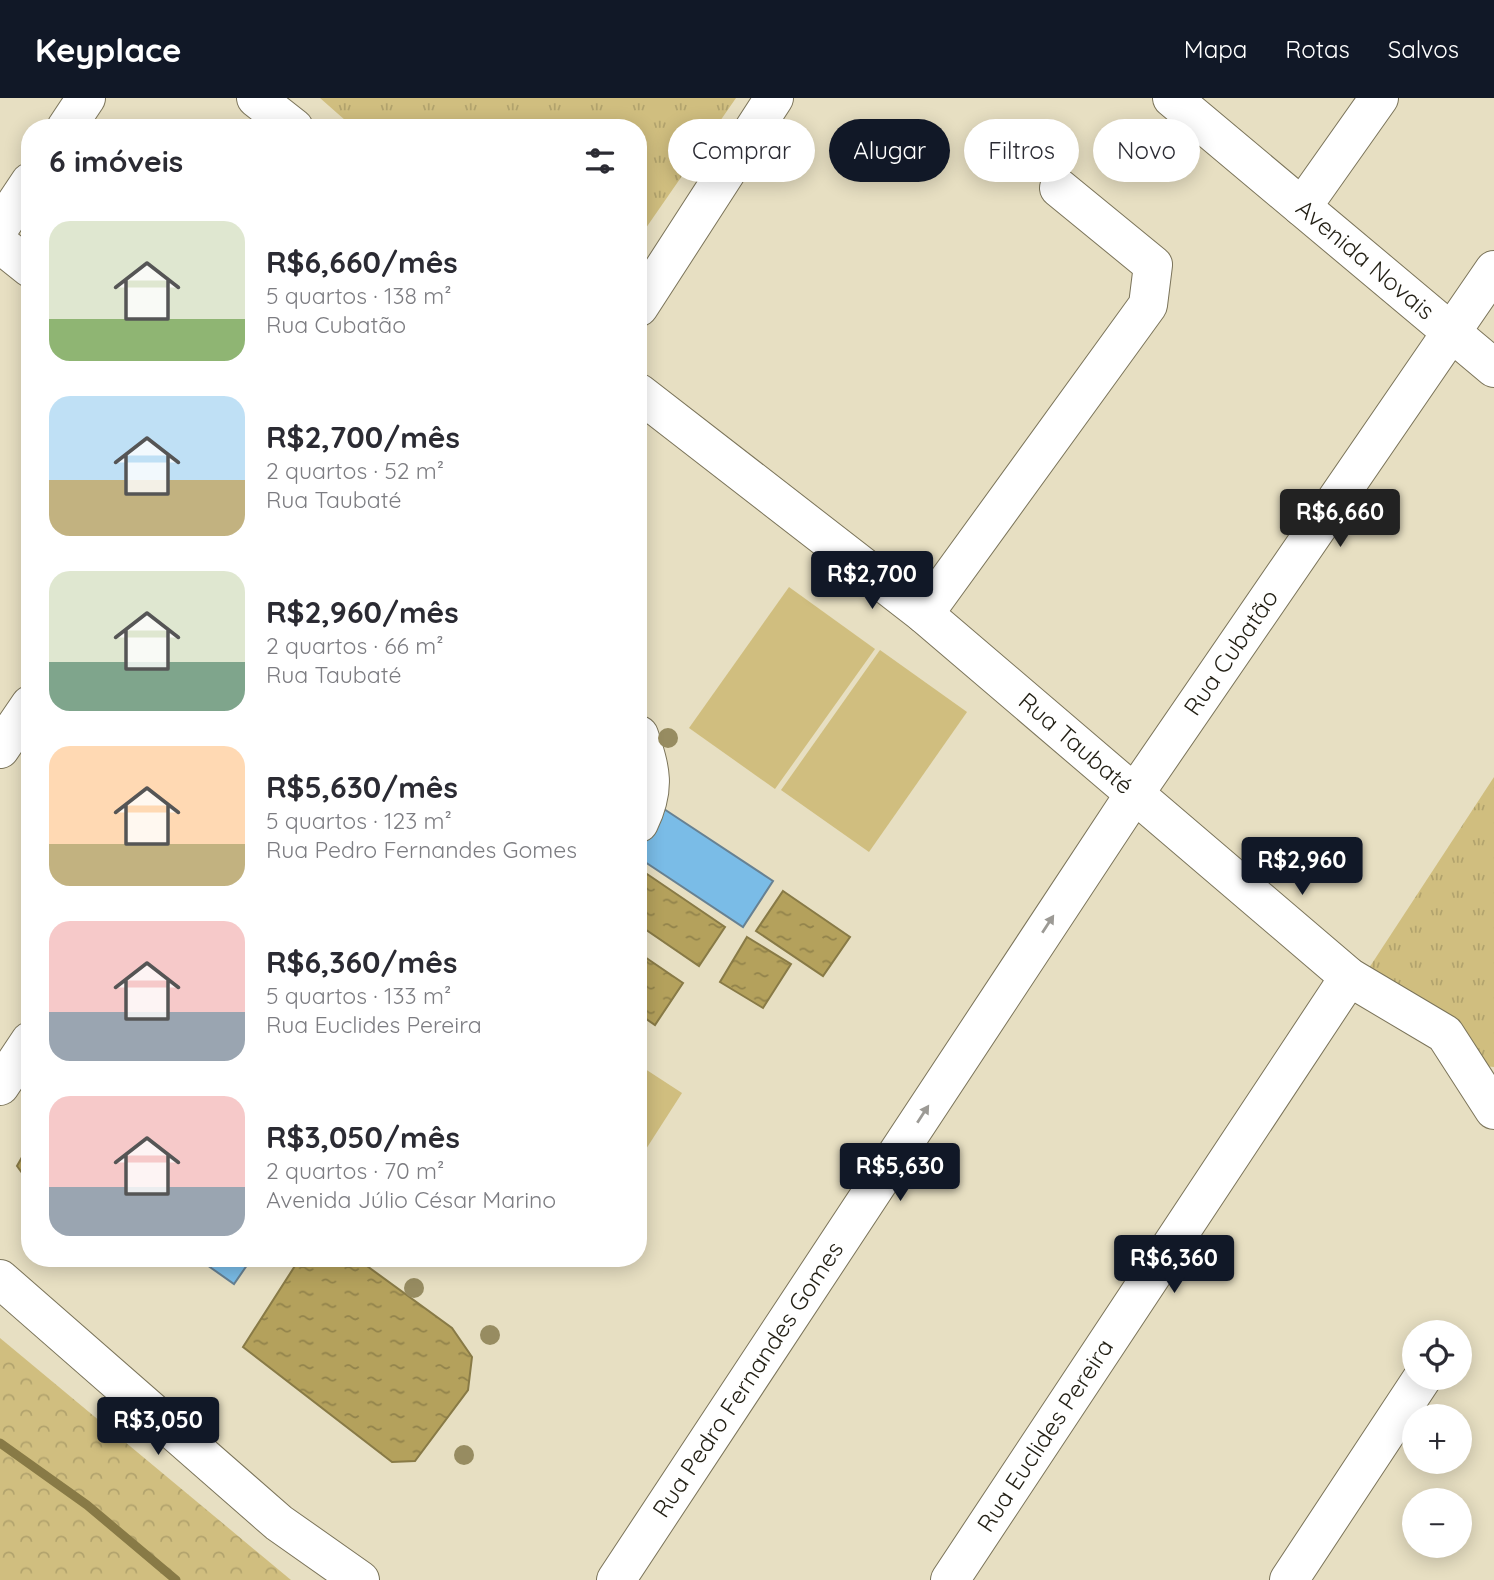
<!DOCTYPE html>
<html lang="pt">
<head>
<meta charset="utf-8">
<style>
	:root { --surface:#fff; --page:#f7f7f7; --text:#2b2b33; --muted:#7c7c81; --accent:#111827 }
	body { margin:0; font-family:Quicksand,sans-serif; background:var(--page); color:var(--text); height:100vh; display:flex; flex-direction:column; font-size:26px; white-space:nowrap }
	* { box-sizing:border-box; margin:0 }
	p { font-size:23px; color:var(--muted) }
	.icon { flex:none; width:38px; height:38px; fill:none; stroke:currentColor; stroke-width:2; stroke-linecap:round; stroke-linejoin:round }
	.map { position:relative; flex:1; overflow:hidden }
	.details { position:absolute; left:21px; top:21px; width:626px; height:1148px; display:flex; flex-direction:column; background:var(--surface); border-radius:28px; box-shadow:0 4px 18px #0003 }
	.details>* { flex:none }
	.hud { position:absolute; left:668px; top:21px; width:665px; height:63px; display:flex; gap:14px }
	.fabs { position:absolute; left:1402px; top:1222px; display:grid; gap:14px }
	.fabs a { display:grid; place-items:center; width:70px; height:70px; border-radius:50%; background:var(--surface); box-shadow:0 4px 18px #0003; font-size:35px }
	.price { position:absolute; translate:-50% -60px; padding:0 16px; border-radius:7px; background:var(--accent); color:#fff; font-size:23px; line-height:46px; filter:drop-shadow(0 2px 4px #0008) }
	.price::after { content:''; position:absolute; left:50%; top:42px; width:21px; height:16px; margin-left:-10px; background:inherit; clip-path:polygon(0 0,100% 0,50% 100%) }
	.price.current { background:#222; color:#fff }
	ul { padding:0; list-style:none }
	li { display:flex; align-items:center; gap:21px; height:175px; padding:0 28px }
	li span { display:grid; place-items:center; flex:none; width:196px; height:140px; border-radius:21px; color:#555 }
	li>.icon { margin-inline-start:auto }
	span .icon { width:84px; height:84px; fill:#fffc; stroke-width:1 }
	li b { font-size:30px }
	h2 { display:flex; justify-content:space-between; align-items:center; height:84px; padding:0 28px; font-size:30px }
	.tag { padding:0 24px; border-radius:32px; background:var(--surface); box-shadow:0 4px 18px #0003; font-size:24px; line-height:63px }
	.tag.current { background:var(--accent); color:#fff }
	header { display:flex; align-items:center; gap:42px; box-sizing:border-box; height:98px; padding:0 35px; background:var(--accent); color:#fff }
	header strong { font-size:33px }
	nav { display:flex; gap:38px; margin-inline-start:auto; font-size:24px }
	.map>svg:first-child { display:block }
	.grass { fill:url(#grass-tufts) }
	.forest { fill:url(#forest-crowns) }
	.pitch { fill:#d0be7f }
	.water { fill:url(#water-ripples); stroke:#887a46; stroke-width:2 }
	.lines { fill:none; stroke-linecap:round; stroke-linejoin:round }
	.stream { stroke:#887a46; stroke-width:9 }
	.building { fill:#7abce7; stroke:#678192; stroke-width:2 }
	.minor-casing { stroke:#7b745a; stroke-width:40 }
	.minor { stroke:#fff; stroke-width:38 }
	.tree { fill:#978c61 }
	.oneway { fill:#9c9a95 }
	.labels { text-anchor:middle; stroke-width:6; stroke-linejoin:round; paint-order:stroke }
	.street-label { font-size:24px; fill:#221f14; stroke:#f4ecce }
</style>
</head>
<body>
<header>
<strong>Keyplace</strong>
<nav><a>Mapa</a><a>Rotas</a><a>Salvos</a></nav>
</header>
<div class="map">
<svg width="1494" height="1482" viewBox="0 0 1494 1482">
	<defs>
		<pattern id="grass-tufts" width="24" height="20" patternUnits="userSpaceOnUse" patternTransform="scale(1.75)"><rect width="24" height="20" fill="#d0be7f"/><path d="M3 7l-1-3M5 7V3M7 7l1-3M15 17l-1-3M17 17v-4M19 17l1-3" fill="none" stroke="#b2a36d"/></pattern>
		<pattern id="forest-crowns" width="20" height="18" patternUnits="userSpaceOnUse" patternTransform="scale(1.75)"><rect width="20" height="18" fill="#d0be7f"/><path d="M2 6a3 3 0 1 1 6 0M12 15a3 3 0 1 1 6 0" fill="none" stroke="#b2a36d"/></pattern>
		<pattern id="water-ripples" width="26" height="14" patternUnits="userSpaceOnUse" patternTransform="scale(1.75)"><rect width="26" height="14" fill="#b4a15c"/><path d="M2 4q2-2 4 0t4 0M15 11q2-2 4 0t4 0" fill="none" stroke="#92834b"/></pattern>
	</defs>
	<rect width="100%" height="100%" fill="#e7dfc2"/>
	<g class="grass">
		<path d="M320,0H736L639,140V30H354Z"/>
		<path d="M1494,679V969L1483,968L1369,870Z"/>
	</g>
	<path class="forest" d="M0,1240L291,1482H0Z"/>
	<g class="pitch">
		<path d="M789,489L875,551L775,691L689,630Z"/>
		<path d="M880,552L967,614L869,754L781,692Z"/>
		<path d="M639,967L682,995L639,1062Z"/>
	</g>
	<g class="water">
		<path d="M647,776L725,829L699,868L639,827V788Z"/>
		<path d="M783,793L850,839L823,878L756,833Z"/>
		<path d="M747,839L791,866L763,910L720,884Z"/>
		<path d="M639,855L683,885L655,927L639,916Z"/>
		<path d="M30,1045V1086L17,1068Z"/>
		<path d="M300,1160H356L452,1230L472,1259L468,1292L415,1363L392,1364L243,1249Z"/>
	</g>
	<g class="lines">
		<path class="stream" d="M0,1345L87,1407L176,1482"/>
	</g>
	<g class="building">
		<path d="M664,711L773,783L743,829L639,760V750Z"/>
		<path d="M197,1160H252L234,1186Z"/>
	</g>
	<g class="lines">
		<defs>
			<g id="minor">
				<path d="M256,0L294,30"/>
				<path id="s1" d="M1172,0L1494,270"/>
				<path d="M66,30L86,0"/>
				<path d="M1302,109L1379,0"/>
				<path d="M0,129L30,84"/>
				<path d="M0,146L30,170"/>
				<path d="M639,209L774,0"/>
				<path id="s2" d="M639,295L924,516L1349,879L1445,936L1494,1012"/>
				<path d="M924,516L1148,207L1153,167L1059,90"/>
				<path d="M639,637C651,672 656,690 639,725"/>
				<path d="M0,651L30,607"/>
				<path d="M0,988L30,943"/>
				<path d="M0,1181L279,1425L360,1482"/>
				<path id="s3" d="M616,1482L1135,695L1494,172"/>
				<path id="s4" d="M950,1482L1349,879"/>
				<path d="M1289,1482L1423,1279"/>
			</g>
		</defs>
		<use href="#minor" class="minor-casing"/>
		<use href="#minor" class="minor"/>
	</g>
	<g class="tree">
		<circle cx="668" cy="640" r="10"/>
		<circle cx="414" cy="1190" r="10"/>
		<circle cx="490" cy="1237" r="10"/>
		<circle cx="464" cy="1357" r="10"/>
	</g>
	<defs><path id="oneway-solid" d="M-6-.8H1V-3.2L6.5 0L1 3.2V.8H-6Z" transform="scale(1.75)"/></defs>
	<g class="oneway">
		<use href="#oneway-solid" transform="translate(1048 826) rotate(-57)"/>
		<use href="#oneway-solid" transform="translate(923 1016) rotate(-57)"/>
	</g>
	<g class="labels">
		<g class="street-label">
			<text dy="8" stroke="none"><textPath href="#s1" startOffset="252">Avenida Novais</textPath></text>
			<text dy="8" stroke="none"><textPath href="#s3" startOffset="1113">Rua Cubatão</textPath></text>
			<text dy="8" stroke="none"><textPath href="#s2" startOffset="560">Rua Taubaté</textPath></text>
			<text dy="8" stroke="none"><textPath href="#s3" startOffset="240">Rua Pedro Fernandes Gomes</textPath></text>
			<text dy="8" stroke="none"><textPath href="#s4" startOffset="173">Rua Euclides Pereira</textPath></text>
		</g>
	</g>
</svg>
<div class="fabs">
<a><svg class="icon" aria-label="locate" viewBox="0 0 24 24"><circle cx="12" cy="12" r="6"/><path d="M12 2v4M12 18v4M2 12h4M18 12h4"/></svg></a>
<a>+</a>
<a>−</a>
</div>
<b class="price current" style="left:1340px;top:451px">R$6,660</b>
<b class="price" style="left:872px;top:513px">R$2,700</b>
<b class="price" style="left:1302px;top:799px">R$2,960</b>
<b class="price" style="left:900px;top:1105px">R$5,630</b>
<b class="price" style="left:1174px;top:1197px">R$6,360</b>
<b class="price" style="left:158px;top:1359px">R$3,050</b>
<div class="hud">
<a class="tag">Comprar</a>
<a class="tag current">Alugar</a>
<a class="tag">Filtros</a>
<a class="tag">Novo</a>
</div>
<section class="details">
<h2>6 imóveis<svg class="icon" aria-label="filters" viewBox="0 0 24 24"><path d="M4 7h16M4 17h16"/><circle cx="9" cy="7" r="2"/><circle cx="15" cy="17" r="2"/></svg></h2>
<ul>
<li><span style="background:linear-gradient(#dfe7d0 70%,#8fb573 0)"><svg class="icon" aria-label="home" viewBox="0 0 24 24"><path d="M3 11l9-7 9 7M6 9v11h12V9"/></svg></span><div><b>R$6,660/mês</b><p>5 quartos · 138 m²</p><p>Rua Cubatão</p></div></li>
<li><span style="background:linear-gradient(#bfe0f5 60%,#c2b280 0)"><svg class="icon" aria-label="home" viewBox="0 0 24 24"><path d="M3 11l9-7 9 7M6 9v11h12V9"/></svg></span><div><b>R$2,700/mês</b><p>2 quartos · 52 m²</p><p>Rua Taubaté</p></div></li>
<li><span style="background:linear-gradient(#dfe7d0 65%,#7fa58c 0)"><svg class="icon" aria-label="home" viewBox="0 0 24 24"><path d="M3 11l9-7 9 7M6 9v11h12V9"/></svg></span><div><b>R$2,960/mês</b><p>2 quartos · 66 m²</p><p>Rua Taubaté</p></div></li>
<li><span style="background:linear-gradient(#ffd9b3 70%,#c2b280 0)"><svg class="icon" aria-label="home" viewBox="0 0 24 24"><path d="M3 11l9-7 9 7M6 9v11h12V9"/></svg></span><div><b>R$5,630/mês</b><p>5 quartos · 123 m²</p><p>Rua Pedro Fernandes Gomes</p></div></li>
<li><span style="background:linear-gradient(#f6c9c9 65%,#9aa5b1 0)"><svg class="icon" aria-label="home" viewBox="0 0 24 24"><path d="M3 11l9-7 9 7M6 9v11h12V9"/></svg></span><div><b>R$6,360/mês</b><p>5 quartos · 133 m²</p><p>Rua Euclides Pereira</p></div></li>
<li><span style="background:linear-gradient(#f6c9c9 65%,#9aa5b1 0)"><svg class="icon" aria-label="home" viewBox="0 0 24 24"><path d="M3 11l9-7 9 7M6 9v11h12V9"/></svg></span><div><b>R$3,050/mês</b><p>2 quartos · 70 m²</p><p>Avenida Júlio César Marino</p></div></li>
</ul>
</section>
</div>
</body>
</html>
